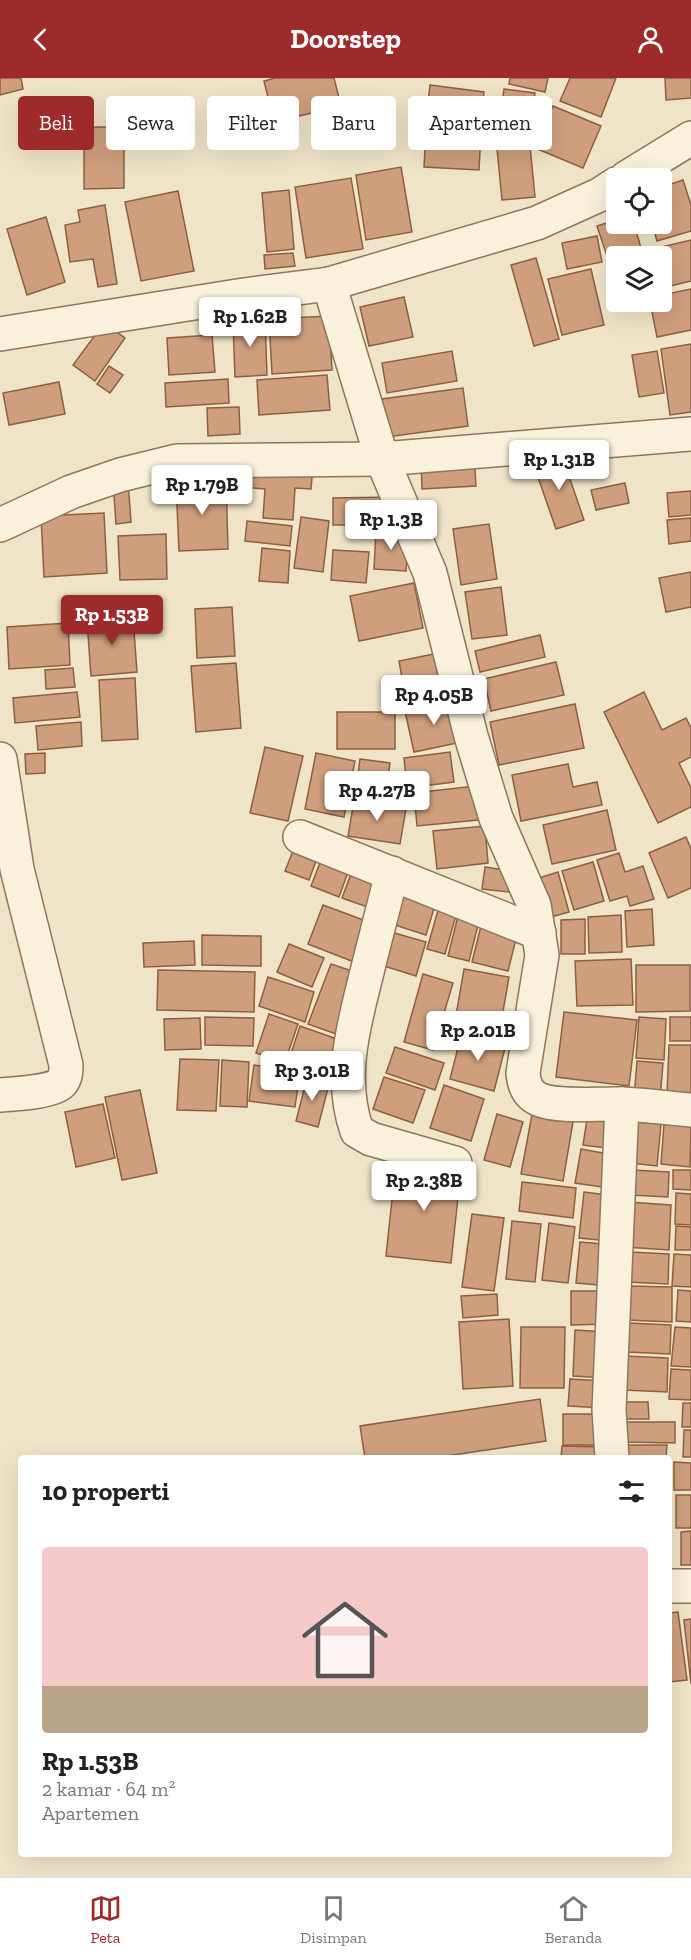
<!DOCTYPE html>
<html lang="id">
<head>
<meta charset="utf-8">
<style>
	:root { --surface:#fff; --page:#f6f6f6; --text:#222; --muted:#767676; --line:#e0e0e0; --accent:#9e2a2b }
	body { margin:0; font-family:"Zilla Slab",serif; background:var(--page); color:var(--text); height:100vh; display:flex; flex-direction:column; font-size:22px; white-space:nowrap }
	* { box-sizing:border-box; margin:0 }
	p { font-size:20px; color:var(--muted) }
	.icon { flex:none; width:33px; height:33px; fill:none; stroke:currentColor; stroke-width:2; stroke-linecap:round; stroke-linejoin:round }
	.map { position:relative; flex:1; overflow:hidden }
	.panel { position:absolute; left:18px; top:1377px; width:654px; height:402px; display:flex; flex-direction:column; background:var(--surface); border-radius:6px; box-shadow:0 6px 24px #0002 }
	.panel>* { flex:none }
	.hud { position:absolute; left:18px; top:18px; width:656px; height:54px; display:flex; gap:12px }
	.controls { position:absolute; left:606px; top:90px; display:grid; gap:12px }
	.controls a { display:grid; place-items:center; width:66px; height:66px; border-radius:6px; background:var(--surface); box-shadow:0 6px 24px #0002; font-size:30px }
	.price { position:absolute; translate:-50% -51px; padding:0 14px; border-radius:6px; background:#fff; color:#222; font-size:20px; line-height:39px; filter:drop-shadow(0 2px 3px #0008) }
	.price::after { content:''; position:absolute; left:50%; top:36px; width:18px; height:14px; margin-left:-9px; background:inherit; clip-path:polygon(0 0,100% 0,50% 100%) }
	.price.selected { background:var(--accent); color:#fff }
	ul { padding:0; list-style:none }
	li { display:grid; align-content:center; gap:12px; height:318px; padding:0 24px }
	li span { display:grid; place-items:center; height:186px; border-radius:6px; color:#555 }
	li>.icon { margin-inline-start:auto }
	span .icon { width:108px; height:108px; fill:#fffc; stroke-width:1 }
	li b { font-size:26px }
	h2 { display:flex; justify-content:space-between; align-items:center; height:72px; padding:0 24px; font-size:26px }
	.tag { padding:0 21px; border-radius:6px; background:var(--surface); box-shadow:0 6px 24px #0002; font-size:21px; line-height:54px }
	.tag.selected { background:var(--accent); color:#fff }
	header { display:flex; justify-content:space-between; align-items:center; height:78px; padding:0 24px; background:var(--accent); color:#fff; font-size:27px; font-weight:700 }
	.tab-bar { display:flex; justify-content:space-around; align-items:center; height:84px; border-top:2px solid var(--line); background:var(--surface); font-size:16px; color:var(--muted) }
	.tab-bar a { display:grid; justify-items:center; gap:3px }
	.tab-bar .selected { color:var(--accent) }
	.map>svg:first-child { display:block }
	.building { fill:#cf9f7d; stroke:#8d5f41; stroke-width:1.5 }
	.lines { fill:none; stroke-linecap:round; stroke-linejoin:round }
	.minor-casing { stroke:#8d765c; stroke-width:36 }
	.tertiary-casing { stroke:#8d765c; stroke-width:36 }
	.minor { stroke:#faf1dc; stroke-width:33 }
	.tertiary { stroke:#faf1dc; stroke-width:33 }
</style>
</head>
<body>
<header><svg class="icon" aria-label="back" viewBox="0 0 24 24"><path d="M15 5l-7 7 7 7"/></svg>Doorstep<svg class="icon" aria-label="person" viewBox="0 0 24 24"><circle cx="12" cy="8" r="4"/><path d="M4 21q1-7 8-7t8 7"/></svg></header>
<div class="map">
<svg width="691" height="1798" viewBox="0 0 691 1798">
	<rect width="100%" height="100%" fill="#f0e4c8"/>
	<g class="building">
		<path d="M0,0H21L23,11L0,17Z"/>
		<path d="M275,0H334L341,28L274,44L264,3Z"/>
		<path d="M510,0H548L545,14L509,6Z"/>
		<path d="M570,0H616L601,39L560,23Z"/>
		<path d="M665,0H691V20L666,22Z"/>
		<path d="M430,7L484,14L480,49L426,43Z"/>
		<path d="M504,11L535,15L529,59L498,55Z"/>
		<path d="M553,28L601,48L583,90L535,70Z"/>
		<path d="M84,49H124V110L84,111Z"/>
		<path d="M426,50L481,54L479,92L424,89Z"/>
		<path d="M530,68L535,119L502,122L497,71Z"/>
		<path d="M401,89L412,154L366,162L356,97Z"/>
		<path d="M351,100L363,171L306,180L295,109Z"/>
		<path d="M683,102L691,127V153L657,163L652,146H662V109Z"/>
		<path d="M289,112L294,171L267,174L262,115Z"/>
		<path d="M178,113L194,193L141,203L125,124Z"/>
		<path d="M105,127L117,206L98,209L93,181L70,184L65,147L80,144L78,132Z"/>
		<path d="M46,139L65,204L27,217L7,151Z"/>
		<path d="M616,142V146H634L641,170L608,181L597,148Z"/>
		<path d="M597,158L602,184L567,191L562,165Z"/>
		<path d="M691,162V203L662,210V178H624Z"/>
		<path d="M293,175L295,188L265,191L264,177Z"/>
		<path d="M536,180L559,261L534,268L511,187Z"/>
		<path d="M591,191L604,247L562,257L548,201Z"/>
		<path d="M691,211V252L657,259L650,224H662V217Z"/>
		<path d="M404,219L413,259L369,268L360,229Z"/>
		<path d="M329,238L332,292L272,296L269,241Z"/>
		<path d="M265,242L267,297L235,299L233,244Z"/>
		<path d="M104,245L125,260L95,303L73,287Z"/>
		<path d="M212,257L215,294L169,297L167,260Z"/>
		<path d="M691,266V334L670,337L661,271Z"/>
		<path d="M452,273L457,303L387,315L382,285Z"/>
		<path d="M657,273L664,315L639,319L632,277Z"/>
		<path d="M109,288L123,297L110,315L97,306Z"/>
		<path d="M327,297L330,332L259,337L257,302Z"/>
		<path d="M228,301L229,325L166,329L165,305Z"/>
		<path d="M59,304L65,336L9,347L3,315Z"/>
		<path d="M463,310L468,348L387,359L382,321Z"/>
		<path d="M239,329L240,356L208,358L207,330Z"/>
		<path d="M561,375L584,442L556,451L533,385Z"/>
		<path d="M474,378L476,408L422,411L421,382Z"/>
		<path d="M246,385L313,388L311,411L295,410L293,442L263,440L265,411L244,409Z"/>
		<path d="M128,403L131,444L116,446L113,404Z"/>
		<path d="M226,403L228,471L179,473L176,405Z"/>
		<path d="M625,405L629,425L596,432L591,412Z"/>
		<path d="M691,413V437L669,439L667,415Z"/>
		<path d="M394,419V447H333V420Z"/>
		<path d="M104,435L107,495L44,499L41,438Z"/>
		<path d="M301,439L329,443L323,494L294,490Z"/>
		<path d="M691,440V463L669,466L667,442Z"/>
		<path d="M247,443L292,448L290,468L245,463Z"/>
		<path d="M489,446L497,501L461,507L453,451Z"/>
		<path d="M376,453L409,455L406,493L374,491Z"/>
		<path d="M166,456L167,501L120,502L118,458Z"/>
		<path d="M262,470L290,473L288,505L259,503Z"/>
		<path d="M333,472L369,474L366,505L331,502Z"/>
		<path d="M691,494V529L666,534L659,500Z"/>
		<path d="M414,505L423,550L359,563L350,518Z"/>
		<path d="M501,509L507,557L472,561L465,514Z"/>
		<path d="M232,529L235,578L197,580L195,531Z"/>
		<path d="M133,539L137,594L91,598L87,543Z"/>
		<path d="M68,545L70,587L9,591L7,549Z"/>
		<path d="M540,557L545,579L480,594L475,573Z"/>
		<path d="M434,576L441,616L406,623L399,583Z"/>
		<path d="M556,584L564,617L491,633L484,601Z"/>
		<path d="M236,585L241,650L196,654L191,588Z"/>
		<path d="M73,590L75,609L46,611L45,592Z"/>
		<path d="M135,600L138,661L102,663L99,602Z"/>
		<path d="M77,614L80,639L15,645L13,620Z"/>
		<path d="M644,614L662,652L686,640L691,650V679L679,685L691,710V729L658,745L604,634Z"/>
		<path d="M453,623L462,664L414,674L405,633Z"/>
		<path d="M575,626L584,670L499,687L490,644Z"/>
		<rect x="337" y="634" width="58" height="37"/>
		<path d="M81,644L82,668L38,672L36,648Z"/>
		<path d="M265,669L303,678L288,743L250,735Z"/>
		<path d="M450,674L454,704L407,710L404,680Z"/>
		<path d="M45,675V695L26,696L25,676Z"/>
		<path d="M316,675L355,683L344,739L305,731Z"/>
		<path d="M360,681L390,685L385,722L355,718Z"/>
		<path d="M568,686L573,709L597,704L602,727L521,743L512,697Z"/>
		<path d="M475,708L478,742L417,748L414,715Z"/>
		<path d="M354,723L406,731L400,766L348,758Z"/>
		<path d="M607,732L616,772L552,786L543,747Z"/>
		<path d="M485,748L488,785L437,791L433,753Z"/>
		<path d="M686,759L691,771V810L668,820L649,775Z"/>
		<path d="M297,763L320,772L309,802L285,793Z"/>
		<path d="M325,772L352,783L339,819L311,808Z"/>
		<path d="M619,775L625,794L643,788L654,821L630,828L627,818L610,823L597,782Z"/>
		<path d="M593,784L604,823L574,832L562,793Z"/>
		<path d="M355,785L388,797L376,832L342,820Z"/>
		<path d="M485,789L512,793L509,814L482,811Z"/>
		<path d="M558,794L569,834L551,839L539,800Z"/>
		<path d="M404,806L438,817L426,857L392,846Z"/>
		<path d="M441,822L459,827L445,876L427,871Z"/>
		<path d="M323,827L374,846L359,886L308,866Z"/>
		<path d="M460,830L481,835L469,883L448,878Z"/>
		<path d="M652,831L654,867L627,869L625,833Z"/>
		<path d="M621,837L622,874L589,875L588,839Z"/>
		<path d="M483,840L519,849L508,893L472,884Z"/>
		<path d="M585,841V876H561V842Z"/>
		<path d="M391,854L426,864L416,898L381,887Z"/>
		<path d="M202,857L261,858V888L202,887Z"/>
		<path d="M194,863L195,887L144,889L143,865Z"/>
		<path d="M289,866L324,880L312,909L277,894Z"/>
		<path d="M631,881L633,927L577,928L575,883Z"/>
		<path d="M331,886L361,896L339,957L308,946Z"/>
		<path d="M636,887H690V933L636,934Z"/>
		<path d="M464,891L509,899L500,951L455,943Z"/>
		<path d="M158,892L255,894L254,934L157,932Z"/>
		<path d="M423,896L453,905L433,972L404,964Z"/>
		<path d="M268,899L314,914L305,944L259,928Z"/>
		<path d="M564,934L637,942L629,1008L556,999Z"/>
		<path d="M269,936L298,946L285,984L256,975Z"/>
		<path d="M205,939L254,940L253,968L205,967Z"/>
		<path d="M639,939L666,941L664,982L636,980Z"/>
		<rect x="670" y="939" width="21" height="24"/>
		<path d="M200,940L201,971L165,972L164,941Z"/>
		<path d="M300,948L340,962L327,998L288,985Z"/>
		<path d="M462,954L506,966L494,1013L450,1001Z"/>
		<path d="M669,967H691V1017L667,1016Z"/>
		<path d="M395,969L444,985L435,1012L386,995Z"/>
		<path d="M180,981L219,982L216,1033L177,1032Z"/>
		<path d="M222,982L249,984L247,1029L220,1028Z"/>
		<path d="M637,983L663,985L660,1022L634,1020Z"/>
		<path d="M254,987L300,994L295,1029L249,1023Z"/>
		<path d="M384,999L425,1012L413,1045L373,1031Z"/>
		<path d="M307,1000L329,1006L318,1049L296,1043Z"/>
		<path d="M444,1007L484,1021L471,1063L430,1050Z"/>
		<path d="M140,1012L157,1095L122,1102L105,1019Z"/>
		<path d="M103,1026L115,1080L76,1089L65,1034Z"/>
		<path d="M533,1031L574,1038L563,1103L521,1096Z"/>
		<path d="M497,1036L523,1044L510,1089L484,1082Z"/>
		<path d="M587,1041L617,1044L615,1071L583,1067Z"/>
		<path d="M636,1044L661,1046L657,1088L632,1085Z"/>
		<path d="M664,1046L691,1048L690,1089L661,1086Z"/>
		<path d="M581,1071L614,1077L609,1110L575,1105Z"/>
		<path d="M396,1084L461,1091L451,1185L386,1178Z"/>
		<path d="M632,1092L669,1094L668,1119L631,1117Z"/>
		<path d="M673,1092H691V1112L673,1111Z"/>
		<path d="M522,1104L576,1110L573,1140L519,1133Z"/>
		<path d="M584,1114L614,1118L609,1163L579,1160Z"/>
		<path d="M676,1115L691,1116V1147L675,1146Z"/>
		<path d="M628,1124L671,1127L669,1172L625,1169Z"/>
		<path d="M472,1136L504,1140L494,1213L462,1209Z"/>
		<path d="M512,1143L541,1146L535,1204L506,1201Z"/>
		<path d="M549,1145L575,1149L568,1205L542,1202Z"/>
		<path d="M676,1148L691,1149V1172H675Z"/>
		<path d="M580,1164L614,1167L610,1208L576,1205Z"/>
		<path d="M629,1174L669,1176L668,1206L628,1204Z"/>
		<path d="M674,1176L691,1177V1209L672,1208Z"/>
		<path d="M628,1208L672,1209V1244L627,1242Z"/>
		<path d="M678,1212L691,1213V1244L676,1243Z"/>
		<path d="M571,1213H608V1246L571,1247Z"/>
		<path d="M497,1216L498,1237L463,1240L461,1218Z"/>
		<path d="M509,1241L513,1308L463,1311L459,1244Z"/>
		<path d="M628,1245L671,1247L670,1276L627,1274Z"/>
		<path d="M521,1249H565L564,1310H520Z"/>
		<path d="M675,1249L691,1250V1289L671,1288Z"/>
		<path d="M575,1252L607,1254L605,1300L573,1298Z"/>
		<path d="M625,1278L668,1280L667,1314L624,1312Z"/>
		<path d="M671,1291L691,1292V1322L669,1321Z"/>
		<path d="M570,1301L606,1303L604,1330L568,1328Z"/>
		<path d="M540,1321L546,1363L433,1380H365L360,1348Z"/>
		<path d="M626,1324H648L649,1341H626Z"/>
		<path d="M683,1325H691V1349H682Z"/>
		<rect x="563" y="1336" width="42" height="31"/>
		<path d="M625,1344H675V1365L625,1364Z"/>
		<path d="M684,1352H691V1379H683Z"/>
		<path d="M626,1367H667L666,1380H626Z"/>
		<path d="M562,1368L606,1369V1380H561Z"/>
		<path d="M674,1384L691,1385V1412H674Z"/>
		<rect x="676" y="1417" width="15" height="33"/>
		<path d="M691,1453V1487H681V1454Z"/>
		<path d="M678,1534L687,1602L669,1604V1535Z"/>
		<path d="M691,1541V1606L684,1542Z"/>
	</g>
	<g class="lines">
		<defs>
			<g id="minor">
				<path d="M329,206L382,381L430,495L471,658L496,740L534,827L542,877L523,995C524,1006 527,1016 538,1021C557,1030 599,1025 621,1026C645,1027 668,1030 691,1032"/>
				<path d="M0,447L71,414L120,397L177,383L382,381L691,356"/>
				<path d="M0,681L17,791L66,987C66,993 66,1000 61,1005C52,1014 14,1016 0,1017"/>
				<path d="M300,759L539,855"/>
				<path d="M392,795C384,828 375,861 367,894C354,946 338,999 357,1053L371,1061L455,1085"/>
				<path d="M612,1380L609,1332L622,1026"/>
				<path d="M669,1508H691"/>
			</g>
			<g id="tertiary">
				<path d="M626,100L691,60"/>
				<path d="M0,256L244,217L329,206L537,145L599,117L616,106"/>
			</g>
		</defs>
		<use href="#minor" class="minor-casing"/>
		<use href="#tertiary" class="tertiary-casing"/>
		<use href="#minor" class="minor"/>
		<use href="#tertiary" class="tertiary"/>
	</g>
</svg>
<div class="controls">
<a><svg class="icon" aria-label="locate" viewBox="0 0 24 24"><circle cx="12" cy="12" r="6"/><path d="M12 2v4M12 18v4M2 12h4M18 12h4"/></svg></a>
<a><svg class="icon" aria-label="layers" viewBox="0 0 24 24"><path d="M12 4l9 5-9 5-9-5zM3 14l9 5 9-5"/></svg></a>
</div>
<b class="price" style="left:250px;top:270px">Rp 1.62B</b>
<b class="price" style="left:559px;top:413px">Rp 1.31B</b>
<b class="price" style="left:202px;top:438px">Rp 1.79B</b>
<b class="price" style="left:391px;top:473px">Rp 1.3B</b>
<b class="price selected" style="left:112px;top:568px">Rp 1.53B</b>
<b class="price" style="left:434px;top:648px">Rp 4.05B</b>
<b class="price" style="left:377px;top:744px">Rp 4.27B</b>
<b class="price" style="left:478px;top:984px">Rp 2.01B</b>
<b class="price" style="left:312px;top:1024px">Rp 3.01B</b>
<b class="price" style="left:424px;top:1134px">Rp 2.38B</b>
<div class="hud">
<a class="tag selected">Beli</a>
<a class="tag">Sewa</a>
<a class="tag">Filter</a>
<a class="tag">Baru</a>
<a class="tag">Apartemen</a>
</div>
<section class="panel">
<h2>10 properti<svg class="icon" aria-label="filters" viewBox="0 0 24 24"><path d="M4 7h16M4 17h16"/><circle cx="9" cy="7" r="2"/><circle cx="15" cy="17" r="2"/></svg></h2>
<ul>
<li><span style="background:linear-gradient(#f6c9c9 75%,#b9a48a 0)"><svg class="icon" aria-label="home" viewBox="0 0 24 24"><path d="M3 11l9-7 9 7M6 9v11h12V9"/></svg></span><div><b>Rp 1.53B</b><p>2 kamar · 64 m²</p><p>Apartemen</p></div></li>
</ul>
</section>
</div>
<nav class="tab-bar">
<a class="selected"><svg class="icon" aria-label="map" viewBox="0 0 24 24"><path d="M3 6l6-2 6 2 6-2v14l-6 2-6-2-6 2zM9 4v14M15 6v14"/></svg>Peta</a>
<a><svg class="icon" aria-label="saved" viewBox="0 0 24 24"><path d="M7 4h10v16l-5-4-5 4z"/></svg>Disimpan</a>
<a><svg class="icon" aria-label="home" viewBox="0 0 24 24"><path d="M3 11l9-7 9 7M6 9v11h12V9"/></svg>Beranda</a>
</nav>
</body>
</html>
